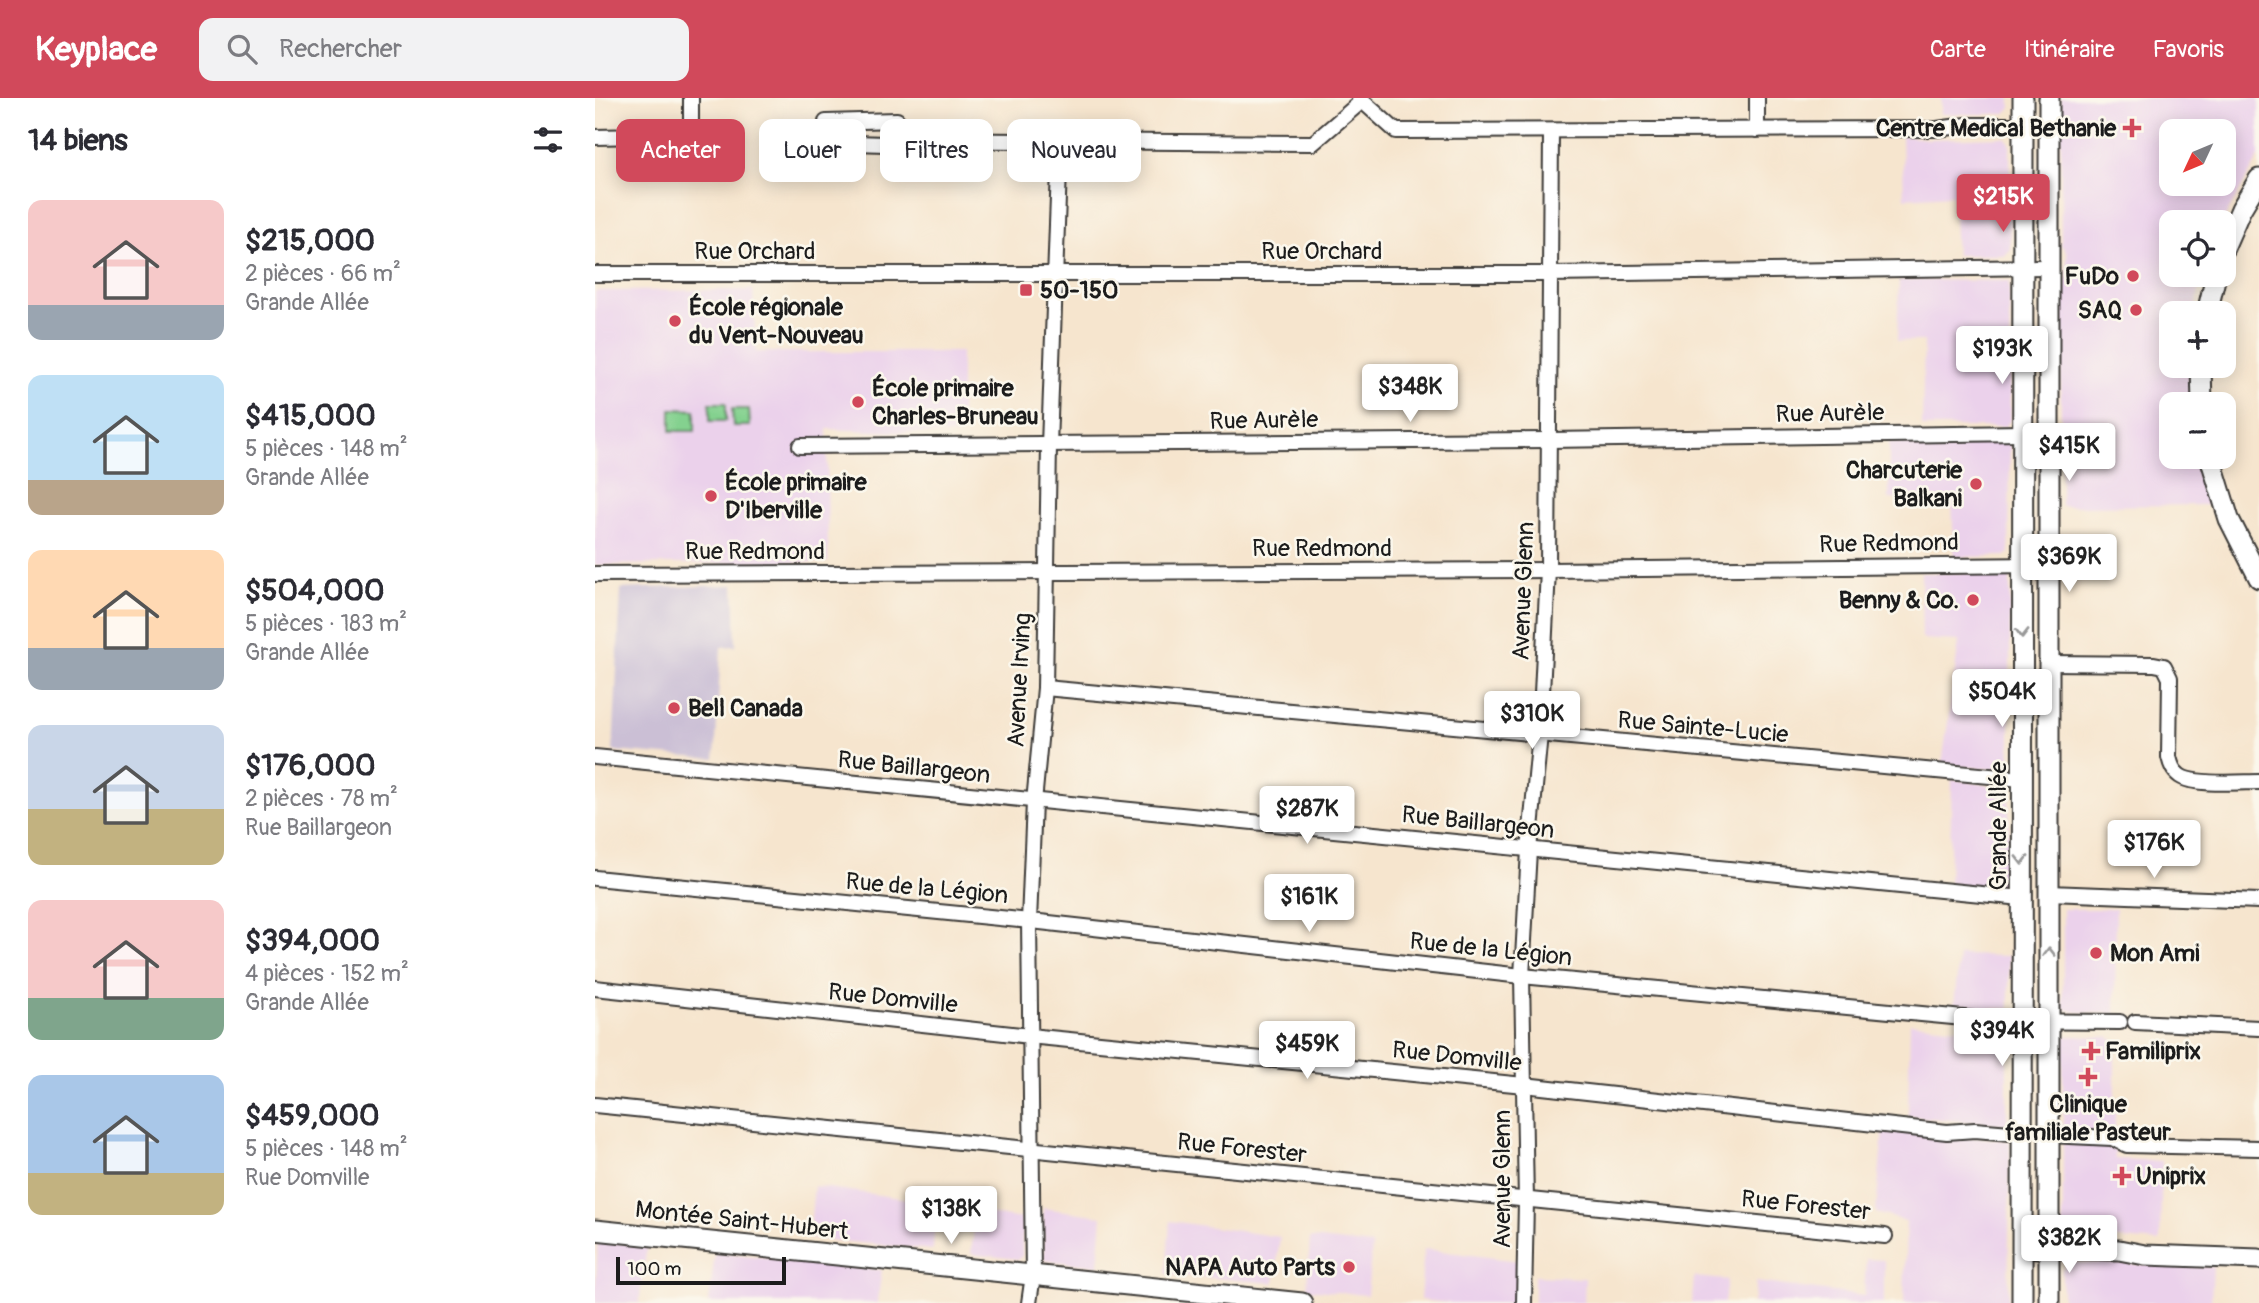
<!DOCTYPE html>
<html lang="fr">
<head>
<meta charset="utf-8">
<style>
	:root { --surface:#fff; --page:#f2f2f3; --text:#2b2b33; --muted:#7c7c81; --accent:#d1495b }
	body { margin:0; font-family:Pangolin,sans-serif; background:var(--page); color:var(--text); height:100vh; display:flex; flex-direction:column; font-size:26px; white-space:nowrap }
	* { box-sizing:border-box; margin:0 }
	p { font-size:23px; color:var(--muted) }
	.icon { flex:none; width:38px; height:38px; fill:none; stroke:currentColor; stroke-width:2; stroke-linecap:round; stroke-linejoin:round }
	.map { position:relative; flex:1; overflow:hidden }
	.details { display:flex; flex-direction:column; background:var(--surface); width:595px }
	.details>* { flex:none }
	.banner { position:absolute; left:21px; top:21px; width:665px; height:63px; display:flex; gap:14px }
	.needle { width:46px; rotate:226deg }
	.controls { position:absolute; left:1564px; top:21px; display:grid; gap:14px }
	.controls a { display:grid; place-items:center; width:77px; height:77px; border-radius:14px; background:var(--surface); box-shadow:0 4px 18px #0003; font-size:35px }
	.scale { position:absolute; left:21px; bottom:18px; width:170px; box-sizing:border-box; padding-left:7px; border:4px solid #1c1c1c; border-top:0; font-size:19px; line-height:24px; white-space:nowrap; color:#1c1c1c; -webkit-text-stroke:5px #fbf7ec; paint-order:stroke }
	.price { position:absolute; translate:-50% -60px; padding:0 16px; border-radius:7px; background:#fff; color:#222; font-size:23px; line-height:46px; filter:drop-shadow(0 2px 4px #0008) }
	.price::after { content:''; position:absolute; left:50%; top:42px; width:21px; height:16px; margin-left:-10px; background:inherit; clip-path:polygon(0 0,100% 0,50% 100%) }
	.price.active { background:var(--accent); color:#fff }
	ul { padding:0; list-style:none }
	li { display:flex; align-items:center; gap:21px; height:175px; padding:0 28px }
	li span { display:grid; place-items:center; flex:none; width:196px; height:140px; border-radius:14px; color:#555 }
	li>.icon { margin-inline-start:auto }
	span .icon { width:84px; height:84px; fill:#fffc; stroke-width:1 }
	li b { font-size:30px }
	h2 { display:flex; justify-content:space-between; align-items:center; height:84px; padding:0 28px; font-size:30px }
	.chip { padding:0 24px; border-radius:14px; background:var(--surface); box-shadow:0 4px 18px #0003; font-size:24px; line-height:63px }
	.chip.active { background:var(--accent); color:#fff }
	header { display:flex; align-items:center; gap:42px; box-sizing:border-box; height:98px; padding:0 35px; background:var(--accent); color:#fff }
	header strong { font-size:33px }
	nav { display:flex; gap:38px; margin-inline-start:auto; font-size:24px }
	.search { width:490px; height:63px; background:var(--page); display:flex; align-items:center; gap:18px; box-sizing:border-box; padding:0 24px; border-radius:14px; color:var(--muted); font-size:26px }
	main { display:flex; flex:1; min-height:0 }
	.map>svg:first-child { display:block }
	.built { fill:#ebd1eb; fill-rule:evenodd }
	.industrial { fill:#cbbfd5 }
	.green { fill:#84d18f; stroke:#507656; stroke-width:2 }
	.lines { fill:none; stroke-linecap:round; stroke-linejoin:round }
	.street-casing { stroke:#3d3a37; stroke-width:18 }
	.secondary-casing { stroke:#3d3a37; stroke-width:23 }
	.street { stroke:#fff; stroke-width:14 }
	.secondary { stroke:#fff; stroke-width:19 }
	.oneway { stroke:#999 }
	.poi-dot { fill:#d1495b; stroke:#fbf7ec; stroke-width:2.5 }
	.labels { text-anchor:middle; stroke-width:5; stroke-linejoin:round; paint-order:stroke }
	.poi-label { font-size:24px; font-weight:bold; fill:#1c1c1c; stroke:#fbf7ec; text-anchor:start }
	.street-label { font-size:24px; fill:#1c1c1c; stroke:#fbf7ec }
</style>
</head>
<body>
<header>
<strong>Keyplace</strong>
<div class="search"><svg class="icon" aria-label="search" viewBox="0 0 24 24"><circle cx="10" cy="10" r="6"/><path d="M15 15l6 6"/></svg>Rechercher</div>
<nav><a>Carte</a><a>Itinéraire</a><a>Favoris</a></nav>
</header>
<main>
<section class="details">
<h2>14 biens<svg class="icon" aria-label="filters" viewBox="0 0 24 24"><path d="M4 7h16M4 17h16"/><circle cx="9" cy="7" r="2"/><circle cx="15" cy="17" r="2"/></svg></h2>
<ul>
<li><span style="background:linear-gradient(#f6c9c9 75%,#9aa5b1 0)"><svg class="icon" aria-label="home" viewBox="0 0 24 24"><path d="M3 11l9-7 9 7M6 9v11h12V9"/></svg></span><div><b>$215,000</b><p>2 pièces · 66 m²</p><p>Grande Allée</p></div></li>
<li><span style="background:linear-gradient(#bfe0f5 75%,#b9a48a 0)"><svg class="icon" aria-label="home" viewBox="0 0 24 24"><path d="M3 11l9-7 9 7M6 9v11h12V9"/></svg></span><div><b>$415,000</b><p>5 pièces · 148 m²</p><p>Grande Allée</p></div></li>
<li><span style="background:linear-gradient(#ffd9b3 70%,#9aa5b1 0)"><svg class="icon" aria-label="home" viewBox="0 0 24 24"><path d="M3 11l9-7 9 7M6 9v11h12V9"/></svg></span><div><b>$504,000</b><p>5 pièces · 183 m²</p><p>Grande Allée</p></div></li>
<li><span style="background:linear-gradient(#c9d6e8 60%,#c2b280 0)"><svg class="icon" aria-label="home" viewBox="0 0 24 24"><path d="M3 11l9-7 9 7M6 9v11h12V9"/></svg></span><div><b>$176,000</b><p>2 pièces · 78 m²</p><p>Rue Baillargeon</p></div></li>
<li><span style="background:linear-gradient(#f6c9c9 70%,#7fa58c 0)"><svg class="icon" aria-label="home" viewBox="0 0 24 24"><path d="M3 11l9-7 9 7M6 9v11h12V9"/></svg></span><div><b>$394,000</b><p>4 pièces · 152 m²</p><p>Grande Allée</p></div></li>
<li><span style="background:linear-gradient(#a9c7e8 70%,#c2b280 0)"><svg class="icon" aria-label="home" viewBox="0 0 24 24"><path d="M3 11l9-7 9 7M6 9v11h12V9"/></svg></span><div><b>$459,000</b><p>5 pièces · 148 m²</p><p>Rue Domville</p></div></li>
</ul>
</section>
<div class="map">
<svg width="1664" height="1205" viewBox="0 0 1664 1205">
	<rect width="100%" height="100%" fill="#fbf7ec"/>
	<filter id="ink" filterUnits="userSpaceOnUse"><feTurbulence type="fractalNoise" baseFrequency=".0143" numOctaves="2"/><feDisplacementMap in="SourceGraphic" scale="14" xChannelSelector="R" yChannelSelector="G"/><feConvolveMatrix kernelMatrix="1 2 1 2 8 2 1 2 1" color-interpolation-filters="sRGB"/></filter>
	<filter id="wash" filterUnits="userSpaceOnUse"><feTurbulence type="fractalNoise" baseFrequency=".00686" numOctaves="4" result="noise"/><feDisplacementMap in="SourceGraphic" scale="28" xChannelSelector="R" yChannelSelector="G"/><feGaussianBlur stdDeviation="1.57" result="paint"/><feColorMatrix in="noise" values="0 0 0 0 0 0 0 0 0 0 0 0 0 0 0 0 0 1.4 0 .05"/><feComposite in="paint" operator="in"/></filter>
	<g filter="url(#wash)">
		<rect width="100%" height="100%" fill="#f6e5ce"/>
		<g class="built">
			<path d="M1346,0H1416V9L1410,16H1346Z"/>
			<path d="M1466,0H1664V59L1627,124H1577V177H1608L1599,215H1577V268H1594L1595,306H1577V359H1602L1615,407L1466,408V189L1472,181V154L1466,147ZM1577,33H1629V86H1577Z"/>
			<path d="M1307,38L1334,41L1410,39L1415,45V151L1409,157H1361L1358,97L1309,100Z"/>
			<path d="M1304,182L1414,183L1415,323L1409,329H1327L1329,243H1302Z"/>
			<path d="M158,192L161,254H366V337L232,331L233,464L0,467V193Z"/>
			<path d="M1409,343L1415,347L1414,455L1411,458L1359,459L1357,402L1294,401V344Z"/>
			<path d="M1326,475H1415V668L1410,672L1347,667L1364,543L1327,541Z"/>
			<path d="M1357,681L1414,691V792L1354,787Z"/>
			<path d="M1468,811H1521L1520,916L1480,914L1468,910Z"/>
			<path d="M1364,857L1414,858V911L1359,909Z"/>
			<path d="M1315,925L1412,935V1027L1313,1018Z"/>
			<path d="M1468,938L1513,939L1520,943V1061L1567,1063L1565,1144L1473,1137L1468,1131Z"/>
			<path d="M1288,1030L1415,1043L1413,1205H1309L1311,1123L1281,1115Z"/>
			<path d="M219,1088L341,1105L338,1152L214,1140Z"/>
			<path d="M448,1110L507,1118L503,1168L449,1162Z"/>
			<path d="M381,1114L427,1121V1158L423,1161L376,1156Z"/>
			<path d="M575,1123L685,1139L679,1185L571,1176Z"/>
			<path d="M715,1140L777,1147L772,1197L712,1191Z"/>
			<path d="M3,1142L52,1148L44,1205H0Z"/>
			<path d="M829,1151L924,1163L923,1205H855L825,1202Z"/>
			<path d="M120,1154L287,1172L282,1205H114Z"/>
			<path d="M1271,1161L1289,1162V1205H1158L1161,1184L1269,1198Z"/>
			<path d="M1474,1164L1618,1169L1616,1205H1467V1171Z"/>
			<path d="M939,1178L990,1180L989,1205H939Z"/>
			<path d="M1099,1179L1132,1182L1129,1205H1097Z"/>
		</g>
		<path class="industrial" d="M139,487L141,548L126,549L120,661L18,653L26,491Z"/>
		<g class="green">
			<path d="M131,305V323H115V305Z"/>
			<path d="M76,311L100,312V333H76Z"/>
			<path d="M137,311H154L155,328H138Z"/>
		</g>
	</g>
	<g filter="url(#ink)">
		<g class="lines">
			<defs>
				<g id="street">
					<path d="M764,0L801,33L1342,31L1372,27H1428"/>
					<path d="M1162,32V0"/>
					<path d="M0,39L96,37V0"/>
					<path d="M306,42L302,22L231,24V44L290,46L306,42L718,45L767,3"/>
					<path d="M0,176H954L1454,169"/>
					<path d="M205,348L954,342L1427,335"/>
					<path d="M0,476L953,472L1454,467"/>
					<path d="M1454,565L1559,566L1569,568L1575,580L1574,659C1576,667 1578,673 1585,678C1599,688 1646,684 1664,684"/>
					<path d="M450,590L1427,681"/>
					<path d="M0,659L1427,800"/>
					<path d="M0,780L445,824L927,878L1400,923L1525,924"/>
					<path d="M1454,795L1664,803"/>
					<path d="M0,890L444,939L929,987L1352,1034L1380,1032L1427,1036"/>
					<path d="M1540,924L1664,930"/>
					<path d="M0,1007L1290,1138"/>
					<path d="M1453,1037L1517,1040L1532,1047L1664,1050"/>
					<path d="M434,1205L438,1177L434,823L439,704L450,590L454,347L465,44"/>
					<path d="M929,1205L931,1103L927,878L934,752L945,636L953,472L956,33"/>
				</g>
				<g id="secondary">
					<path d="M1454,0V1205"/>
					<path d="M1629,150L1646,111L1664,81"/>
					<path d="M1612,215L1621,177"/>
					<path d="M1606,268L1607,306"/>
					<path d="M1615,359L1634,421L1664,480"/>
					<path d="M0,1132L707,1205"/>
					<path d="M1442,1150L1524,1152L1550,1157L1664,1161"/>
					<path d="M1427,1205L1428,0"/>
				</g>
			</defs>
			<use href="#street" class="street-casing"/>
			<use href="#secondary" class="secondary-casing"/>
			<use href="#street" class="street"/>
			<use href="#secondary" class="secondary"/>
		</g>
		<defs><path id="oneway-chevron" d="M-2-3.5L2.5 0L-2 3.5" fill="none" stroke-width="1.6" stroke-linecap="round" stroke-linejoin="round" transform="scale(1.75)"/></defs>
		<g class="oneway">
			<use href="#oneway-chevron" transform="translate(1427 535) rotate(90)"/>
			<use href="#oneway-chevron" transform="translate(1427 762) rotate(90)"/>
			<use href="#oneway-chevron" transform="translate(1454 854) rotate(-90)"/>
		</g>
	</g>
	<g class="poi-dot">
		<path d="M1533.5 19.5h7v7h7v7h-7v7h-7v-7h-7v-7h7z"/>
		<circle cx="1538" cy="178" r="7"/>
		<rect x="424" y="185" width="14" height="14" rx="3.5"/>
		<circle cx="1541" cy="212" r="7"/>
		<circle cx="80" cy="223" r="7"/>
		<circle cx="263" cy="304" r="7"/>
		<circle cx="1381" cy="386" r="7"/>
		<circle cx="116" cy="398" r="7"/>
		<circle cx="1378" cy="502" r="7"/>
		<circle cx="79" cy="610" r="7"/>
		<circle cx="1501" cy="855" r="7"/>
		<path d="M1492.5 942.5h7v7h7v7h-7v7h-7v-7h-7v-7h7z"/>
		<path d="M1489.5 968.5h7v7h7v7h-7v7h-7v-7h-7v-7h7z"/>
		<path d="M1523.5 1067.5h7v7h7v7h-7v7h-7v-7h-7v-7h7z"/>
		<circle cx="754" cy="1169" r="7"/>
	</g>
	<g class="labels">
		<g class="poi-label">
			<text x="1521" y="38" text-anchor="end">Centre Medical Bethanie</text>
			<text x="1524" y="186" text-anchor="end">FuDo</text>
			<text x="445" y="200">50-150</text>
			<text x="94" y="217">École régionale<tspan x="94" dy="28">du Vent-Nouveau</tspan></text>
			<text x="1527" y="220" text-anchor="end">SAQ</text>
			<text x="277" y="298">École primaire<tspan x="277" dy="28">Charles-Bruneau</tspan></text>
			<text x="1367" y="380" text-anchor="end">Charcuterie<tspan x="1367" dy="28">Balkani</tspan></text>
			<text x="130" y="392">École primaire<tspan x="130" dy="28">D'Iberville</tspan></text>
			<text x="1364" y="510" text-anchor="end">Benny &amp; Co.</text>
			<text x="93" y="618">Bell Canada</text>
			<text x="1515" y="863">Mon Ami</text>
			<text x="1510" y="961">Familiprix</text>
			<text x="1493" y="1014" text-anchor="middle">Clinique<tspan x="1493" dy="28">familiale Pasteur</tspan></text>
			<text x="1541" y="1086">Uniprix</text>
			<text x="740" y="1177" text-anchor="end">NAPA Auto Parts</text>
		</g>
		<g class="street-label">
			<text x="160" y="161">Rue Orchard</text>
			<text x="727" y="161">Rue Orchard</text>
			<text transform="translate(1235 315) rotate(-1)" y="8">Rue Aurèle</text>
			<text transform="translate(669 322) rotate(-1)" y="8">Rue Aurèle</text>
			<text transform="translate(1294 445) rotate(-1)" y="8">Rue Redmond</text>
			<text x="727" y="458">Rue Redmond</text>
			<text x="160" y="461">Rue Redmond</text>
			<text transform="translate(928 493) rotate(-88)" y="8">Avenue Glenn</text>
			<text transform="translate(424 582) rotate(-87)" y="8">Avenue Irving</text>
			<text transform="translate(1108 629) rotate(5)" y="8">Rue Sainte-Lucie</text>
			<text transform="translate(319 669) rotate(6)" y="8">Rue Baillargeon</text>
			<text transform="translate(883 724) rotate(6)" y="8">Rue Baillargeon</text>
			<text transform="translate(1403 728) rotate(-90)" y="8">Grande Allée</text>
			<text transform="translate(332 790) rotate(5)" y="8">Rue de la Légion</text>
			<text transform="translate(896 851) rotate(6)" y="8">Rue de la Légion</text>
			<text transform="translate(298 900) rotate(6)" y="8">Rue Domville</text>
			<text transform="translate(862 958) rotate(6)" y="8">Rue Domville</text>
			<text transform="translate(647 1050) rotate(6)" y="8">Rue Forester</text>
			<text transform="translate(907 1081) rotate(-90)" y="8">Avenue Glenn</text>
			<text transform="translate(1211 1107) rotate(6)" y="8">Rue Forester</text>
			<text transform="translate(147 1122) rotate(6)" y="8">Montée Saint-Hubert</text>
		</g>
	</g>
</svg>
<div class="controls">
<a><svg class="needle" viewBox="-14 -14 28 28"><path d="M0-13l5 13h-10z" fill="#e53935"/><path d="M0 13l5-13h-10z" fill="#7c7c81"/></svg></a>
<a><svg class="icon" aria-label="locate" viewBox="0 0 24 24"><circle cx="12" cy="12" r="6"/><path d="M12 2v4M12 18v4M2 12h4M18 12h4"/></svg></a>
<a>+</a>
<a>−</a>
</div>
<div class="scale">100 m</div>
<b class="price active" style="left:1408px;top:136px">$215K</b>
<b class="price" style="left:1407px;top:288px">$193K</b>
<b class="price" style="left:815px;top:326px">$348K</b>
<b class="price" style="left:1474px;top:385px">$415K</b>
<b class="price" style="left:1474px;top:496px">$369K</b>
<b class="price" style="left:1407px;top:631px">$504K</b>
<b class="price" style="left:937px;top:653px">$310K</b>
<b class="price" style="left:712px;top:748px">$287K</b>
<b class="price" style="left:1559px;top:782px">$176K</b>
<b class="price" style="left:714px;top:836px">$161K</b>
<b class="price" style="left:1407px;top:970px">$394K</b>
<b class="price" style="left:712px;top:983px">$459K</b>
<b class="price" style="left:356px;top:1148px">$138K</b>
<b class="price" style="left:1474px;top:1177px">$382K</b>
<div class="banner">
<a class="chip active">Acheter</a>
<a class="chip">Louer</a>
<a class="chip">Filtres</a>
<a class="chip">Nouveau</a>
</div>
</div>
</main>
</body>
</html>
